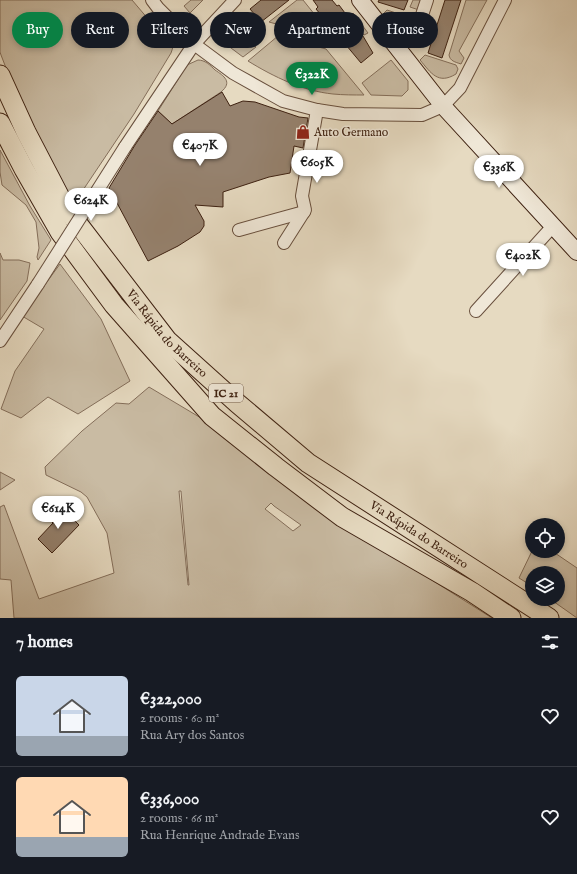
<!DOCTYPE html>
<html lang="en">
<head>
<meta charset="utf-8">
<style>
	:root { --surface:#171b24; --page:#242831; --text:#f1f3f6; --muted:#9ea1a6; --line:#363941; --accent:#0b8043 }
	body { margin:0; font-family:"IM FELL English",serif; background:var(--page); color:var(--text); height:100vh; display:flex; flex-direction:column; font-size:15px; white-space:nowrap }
	* { box-sizing:border-box; margin:0 }
	p { font-size:13px; color:var(--muted) }
	.icon { flex:none; width:22px; height:22px; fill:none; stroke:currentColor; stroke-width:2; stroke-linecap:round; stroke-linejoin:round }
	.map { position:relative; height:618px; overflow:hidden }
	.details { display:flex; flex-direction:column; background:var(--surface); flex:1 }
	.details>* { flex:none }
	.guide { position:absolute; left:12px; top:12px; width:553px; height:36px; display:flex; gap:8px }
	.buttons { position:absolute; left:525px; top:518px; display:grid; gap:8px }
	.buttons a { display:grid; place-items:center; width:40px; height:40px; border-radius:50%; background:var(--surface); box-shadow:0 2px 6px #0003; font-size:20px }
	.price { position:absolute; translate:-50% -34px; padding:0 9px; border-radius:14px; background:#fff; color:#222; font-size:13px; line-height:26px; filter:drop-shadow(0 1px 2px #0008) }
	.price::after { content:''; position:absolute; left:50%; top:24px; width:12px; height:9px; margin-left:-6px; background:inherit; clip-path:polygon(0 0,100% 0,50% 100%) }
	.price.active { background:var(--accent); color:#fff }
	ul { padding:0; list-style:none }
	li { display:flex; align-items:center; gap:12px; height:100px; padding:0 16px }
	li+li { border-top:1px solid var(--line) }
	li span { display:grid; place-items:center; flex:none; width:112px; height:80px; border-radius:6px; color:#555 }
	li>.icon { margin-inline-start:auto }
	span .icon { width:48px; height:48px; fill:#fffc; stroke-width:1 }
	li b { font-size:17px }
	h2 { display:flex; justify-content:space-between; align-items:center; height:48px; padding:0 16px; font-size:17px }
	.pill { padding:0 14px; border-radius:18px; background:var(--surface); box-shadow:0 2px 6px #0003; font-size:14px; line-height:36px }
	.pill.active { background:var(--accent); color:#fff }
	.map>svg:first-child { display:block }
	.green { fill:#c9bba3; stroke:#846e5a; fill-rule:evenodd }
	.building { fill:#95816d; stroke:#3e2111 }
	.lines { fill:none; stroke-linecap:round; stroke-linejoin:round }
	.minor-casing { stroke:#684f3d; stroke-width:14 }
	.secondary-casing { stroke:#3e2111; stroke-width:18 }
	.trunk-casing { stroke:#3e2111; stroke-width:21 }
	.minor { stroke:#efe7d7; stroke-width:12 }
	.secondary { stroke:#efe7d7; stroke-width:16 }
	.trunk { stroke:#e6dac1; stroke-width:19 }
	.minor-bridge-casing { stroke:#684f3d; stroke-width:14; stroke-linecap:butt }
	.minor-bridge { stroke:#efe7d7; stroke-width:12 }
	.labels { text-anchor:middle; stroke-width:3; stroke-linejoin:round; paint-order:stroke }
	.shield { fill:#efe7d7; stroke:#735c4c; stroke-width:1 }
	.shield-label { font-size:11px; font-weight:bold; fill:#3e2111 }
	.poi-label { font-size:12px; fill:#3e2111; stroke:#efe7d7; text-anchor:start }
	.street-label { font-size:12px; fill:#3e2111; stroke:#efe7d7 }
</style>
</head>
<body>
<div class="map">
<svg width="577" height="618" viewBox="0 0 577 618">
	<rect width="100%" height="100%" fill="#e6dac1"/>
	<filter id="stains"><feTurbulence type="fractalNoise" baseFrequency=".005" numOctaves="4"/><feColorMatrix values="0 0 0 0 .2 0 0 0 0 .09 0 0 0 0 .02 0 0 0 .5 -.17"/></filter>
	<radialGradient id="worn" r=".72"><stop offset=".6" stop-color="#630" stop-opacity="0"/><stop offset="1" stop-color="#630" stop-opacity=".3"/></radialGradient>
	<g class="green">
		<path d="M0,0H132L160,33L167,29C173,37 175,43 171,53L134,114L75,202L64,186L18,99L1,55L0,52Z"/>
		<path d="M191,0H203L190,13L184,6Z"/>
		<path d="M297,0H303L335,40L269,22Z"/>
		<path d="M413,0H422L419,10L410,7Z"/>
		<path d="M466,0H487L459,51L464,58L461,64C455,62 450,61 449,55Z"/>
		<path d="M387,10L399,14L395,29L383,14Z"/>
		<path d="M353,13L368,33L364,35L349,17Z"/>
		<path d="M236,22L256,47L243,57L223,42L221,37L224,32Z"/>
		<path d="M278,36L326,49L364,95C354,95 343,95 333,94C303,91 274,77 248,61Z"/>
		<path d="M425,55L456,65L458,69L456,74C438,85 431,73 420,60Z"/>
		<path d="M198,60C205,60 210,65 215,70C224,76 233,82 221,92L172,124L158,111L187,65Z"/>
		<path d="M391,60L408,81V90L402,96L371,95L362,83Z"/>
		<path d="M0,150L30,206L51,240L38,260L37,257L39,248L36,222L26,205L2,185L0,172Z"/>
		<path d="M0,253L3,260H19L30,263L27,281L0,320Z"/>
		<path d="M60,264L101,319L130,381L78,414L48,397L21,418L1,409L15,371L44,329L22,316Z"/>
		<path d="M149,387L206,421L397,558L492,618H14L11,580L0,579V507L4,505L39,599L114,573L107,533L87,497L81,492L46,475L45,467L82,431L116,403L129,404ZM179,491H181L189,585H188ZM271,503L274,506L301,525L293,531L265,509Z"/>
		<path d="M0,472L15,480L0,490Z"/>
		<path d="M532,551H552L577,568V618L550,599H558V573H532V586L519,578Z"/>
	</g>
	<g class="building">
		<path d="M261,0H289L261,22L250,9Z"/>
		<path d="M313,0H332L337,6L339,5L348,17L347,18L358,32L360,31L373,53L361,63L316,9L318,7Z"/>
		<path d="M379,0H408L404,10L378,2Z"/>
		<path d="M445,0H461L442,58L428,53Z"/>
		<path d="M222,92L230,106L243,101L255,102L299,117L308,118L303,148L294,146L290,173L269,177L223,192V207L195,205L204,221V226L200,232L178,246L148,261L109,188L135,145L158,111L172,124Z"/>
		<path d="M57,507L67,517L70,516L79,525L52,553L38,539L53,523L47,517Z"/>
	</g>
	<g class="lines">
		<defs>
			<g id="minor">
				<path d="M152,0L158,8L194,44L233,73L283,101L317,110L343,114L422,115L443,106L460,88L505,0"/>
				<path d="M418,27L427,0"/>
				<path d="M125,147L194,44L235,0"/>
				<path d="M239,230L304,212"/>
				<path d="M284,243L305,210L302,196L317,110"/>
				<path d="M476,311L553,226"/>
				<path d="M0,341L38,284"/>
			</g>
			<path id="secondary" d="M360,0L443,106L577,252"/>
			<g id="trunk">
				<path id="s1" d="M0,75L26,132L65,207L167,340L237,403L308,463L549,618"/>
				<path d="M0,123L24,169L60,232L114,305L212,416L276,467L342,517L472,592L511,618"/>
			</g>
		</defs>
		<use href="#minor" class="minor-casing"/>
		<use href="#secondary" class="secondary-casing"/>
		<use href="#trunk" class="trunk-casing"/>
		<use href="#minor" class="minor"/>
		<use href="#secondary" class="secondary"/>
		<use href="#trunk" class="trunk"/>
		<defs>
			<path id="minor-bridge" d="M38,284L125,147"/>
		</defs>
		<use href="#minor-bridge" class="minor-bridge-casing"/>
		<use href="#minor-bridge" class="minor-bridge"/>
	</g>
	<defs>
		<symbol id="shop-bare" viewBox="-9 -9 18 18"><path d="M-5-2.5h2.3a2.7 3.5 0 0 1 5.4 0H5L5.5 6h-11ZM-1.5-2.5h3a1.5 2.3 0 0 0-3 0Z" fill="#8f2418" stroke="#efe7d7" stroke-width="2.5" paint-order="stroke"/></symbol>
	</defs>
	<g fill-rule="evenodd">
		<use href="#shop-bare" x="293" y="122" width="20" height="20"/>
	</g>
	<g class="labels">
		<rect class="shield" x="209" y="384" width="34" height="18" rx="3"/>
		<g class="shield-label">
			<text x="226" y="397">IC 21</text>
		</g>
		<g class="poi-label">
			<text x="314" y="136">Auto Germano</text>
		</g>
		<g class="street-label">
			<text dy="4" stroke="none"><textPath href="#s1" startOffset="310">Via Rápida do Barreiro</textPath></text>
			<text dy="4" stroke="none"><textPath href="#s1" startOffset="634">Via Rápida do Barreiro</textPath></text>
		</g>
	</g>
	<rect width="100%" height="100%" filter="url(#stains)"/>
	<rect width="100%" height="100%" fill="url(#worn)"/>
</svg>
<div class="buttons">
<a><svg class="icon" aria-label="locate" viewBox="0 0 24 24"><circle cx="12" cy="12" r="6"/><path d="M12 2v4M12 18v4M2 12h4M18 12h4"/></svg></a>
<a><svg class="icon" aria-label="layers" viewBox="0 0 24 24"><path d="M12 4l9 5-9 5-9-5zM3 14l9 5 9-5"/></svg></a>
</div>
<b class="price active" style="left:312px;top:96px">€322K</b>
<b class="price" style="left:200px;top:167px">€407K</b>
<b class="price" style="left:317px;top:184px">€605K</b>
<b class="price" style="left:499px;top:189px">€336K</b>
<b class="price" style="left:91px;top:222px">€624K</b>
<b class="price" style="left:523px;top:277px">€402K</b>
<b class="price" style="left:58px;top:530px">€614K</b>
<div class="guide">
<a class="pill active">Buy</a>
<a class="pill">Rent</a>
<a class="pill">Filters</a>
<a class="pill">New</a>
<a class="pill">Apartment</a>
<a class="pill">House</a>
</div>
</div>
<section class="details">
<h2>7 homes<svg class="icon" aria-label="filters" viewBox="0 0 24 24"><path d="M4 7h16M4 17h16"/><circle cx="9" cy="7" r="2"/><circle cx="15" cy="17" r="2"/></svg></h2>
<ul>
<li><span style="background:linear-gradient(#c9d6e8 75%,#9aa5b1 0)"><svg class="icon" aria-label="home" viewBox="0 0 24 24"><path d="M3 11l9-7 9 7M6 9v11h12V9"/></svg></span><div><b>€322,000</b><p>2 rooms · 60 m²</p><p>Rua Ary dos Santos</p></div><svg class="icon" aria-label="heart" viewBox="0 0 24 24"><path d="M12 20l-8-8c-3-5 5-10 8-4 3-6 11-1 8 4z"/></svg></li>
<li><span style="background:linear-gradient(#ffd9b3 75%,#9aa5b1 0)"><svg class="icon" aria-label="home" viewBox="0 0 24 24"><path d="M3 11l9-7 9 7M6 9v11h12V9"/></svg></span><div><b>€336,000</b><p>2 rooms · 66 m²</p><p>Rua Henrique Andrade Evans</p></div><svg class="icon" aria-label="heart" viewBox="0 0 24 24"><path d="M12 20l-8-8c-3-5 5-10 8-4 3-6 11-1 8 4z"/></svg></li>
</ul>
</section>
</body>
</html>
